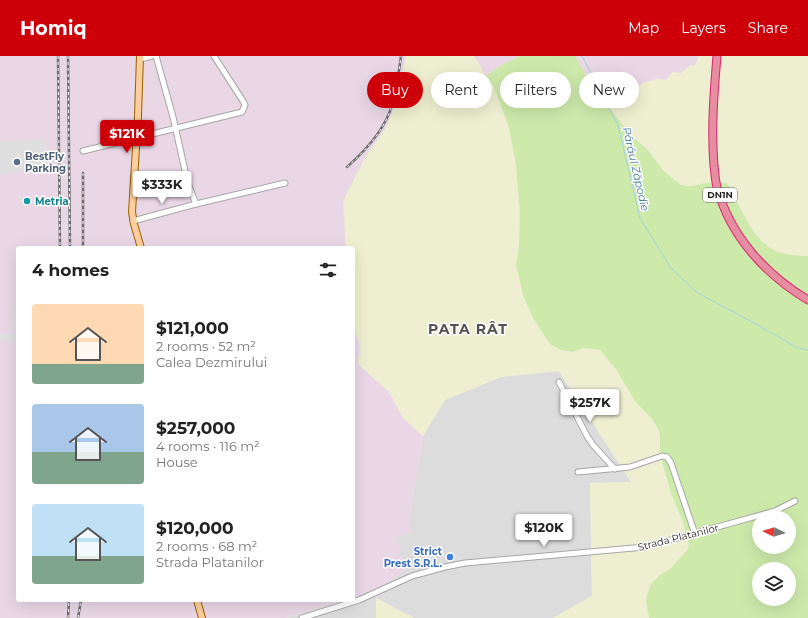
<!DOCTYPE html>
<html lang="en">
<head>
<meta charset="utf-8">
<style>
	:root { --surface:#fff; --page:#f2f2f2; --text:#222; --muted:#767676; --accent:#cd000a }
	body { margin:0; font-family:Montserrat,sans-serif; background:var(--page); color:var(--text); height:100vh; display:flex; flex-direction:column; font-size:15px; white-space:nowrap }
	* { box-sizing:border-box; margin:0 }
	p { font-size:13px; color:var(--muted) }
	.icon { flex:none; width:22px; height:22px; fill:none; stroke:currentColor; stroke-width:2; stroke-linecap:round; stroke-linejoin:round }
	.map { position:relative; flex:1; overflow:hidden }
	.panel { position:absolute; left:16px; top:190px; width:339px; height:356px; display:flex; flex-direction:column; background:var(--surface); border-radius:4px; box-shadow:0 4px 16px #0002 }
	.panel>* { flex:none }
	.guide { position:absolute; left:367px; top:16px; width:380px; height:36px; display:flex; gap:8px }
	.needle { width:26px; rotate:275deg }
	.buttons { position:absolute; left:752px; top:454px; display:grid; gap:8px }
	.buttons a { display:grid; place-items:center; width:44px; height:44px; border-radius:50%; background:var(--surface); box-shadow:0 4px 16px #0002; font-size:20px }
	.price { position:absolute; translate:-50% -34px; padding:0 9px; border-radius:4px; background:#fff; color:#222; font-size:13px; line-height:26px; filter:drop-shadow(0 1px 2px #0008) }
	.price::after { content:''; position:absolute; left:50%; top:24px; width:12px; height:9px; margin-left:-6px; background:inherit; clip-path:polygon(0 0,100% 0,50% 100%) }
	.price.current { background:var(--accent); color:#fff }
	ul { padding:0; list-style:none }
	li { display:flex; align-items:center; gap:12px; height:100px; padding:0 16px }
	li span { display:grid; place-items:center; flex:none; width:112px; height:80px; border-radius:4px; color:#555 }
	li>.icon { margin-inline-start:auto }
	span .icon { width:48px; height:48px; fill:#fffc; stroke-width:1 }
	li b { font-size:17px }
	h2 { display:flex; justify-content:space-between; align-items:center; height:48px; padding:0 16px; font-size:17px }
	.pill { padding:0 14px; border-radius:18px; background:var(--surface); box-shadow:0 4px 16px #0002; font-size:14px; line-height:36px }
	.pill.current { background:var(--accent); color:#fff }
	header { display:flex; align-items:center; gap:24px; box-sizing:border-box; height:56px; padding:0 20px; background:var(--accent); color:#fff }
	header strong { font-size:19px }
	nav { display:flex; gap:22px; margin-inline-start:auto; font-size:14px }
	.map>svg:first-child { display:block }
	.residential { fill:#dddcdc }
	.industrial { fill:#e9d7e6 }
	.farmland { fill:#eeeed0 }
	.grass { fill:#cdeaab; fill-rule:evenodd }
	.parking { fill:#dfdfdf }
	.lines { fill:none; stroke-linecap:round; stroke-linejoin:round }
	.stream { stroke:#a5d3dd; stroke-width:1 }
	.minor-casing { stroke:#a6a6a6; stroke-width:7 }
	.major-casing { stroke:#995f00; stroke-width:8 }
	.highway-casing { stroke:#db246c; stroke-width:9 }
	.minor { stroke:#fff; stroke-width:5 }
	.major { stroke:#fcce9e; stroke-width:6 }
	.highway { stroke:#e78da2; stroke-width:7 }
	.rail-casing { stroke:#6d6d6d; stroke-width:2.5 }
	.rail { stroke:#fff; stroke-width:1; stroke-dasharray:3; stroke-linecap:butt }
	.service-dot { fill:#5c6f8a; stroke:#fff; stroke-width:1.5 }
	.culture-dot { fill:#0f9aa8; stroke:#fff; stroke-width:1.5 }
	.shop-dot { fill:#3f7fe0; stroke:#fff; stroke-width:1.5 }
	.labels { text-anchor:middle; stroke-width:3; stroke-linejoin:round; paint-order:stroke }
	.shield { fill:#fff; stroke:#626262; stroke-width:1 }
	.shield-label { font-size:9px; font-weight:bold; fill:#1f1f1f }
	.service-label { font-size:10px; font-weight:bold; fill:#4e5e75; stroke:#fff; text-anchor:start }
	.culture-label { font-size:10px; font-weight:bold; fill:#0d838f; stroke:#fff; text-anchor:start }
	.street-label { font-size:10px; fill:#1f1f1f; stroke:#fff }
	.shop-label { font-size:10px; font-weight:bold; fill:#366cbe; stroke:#fff; text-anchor:end }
	.water-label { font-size:11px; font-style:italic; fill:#45779f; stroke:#fff }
	.district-label { font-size:14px; font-weight:bold; letter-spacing:1px; fill:#525252; stroke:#fff }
</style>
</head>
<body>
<header>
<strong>Homiq</strong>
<nav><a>Map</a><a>Layers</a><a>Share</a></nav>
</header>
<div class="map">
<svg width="808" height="562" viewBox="0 0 808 562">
	<rect width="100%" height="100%" fill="#f0ebe5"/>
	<path class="residential" d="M559,315L631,426L590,427L592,540L553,562H414L376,542V562H286L343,544H353V542H376L397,482L409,467L423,380L445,344L501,321Z"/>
	<g class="industrial">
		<path d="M0,0H406L400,37L386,72L364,103L345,183L346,192H18V544H343L286,562H0Z"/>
		<path d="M474,0H520L503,8L486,20Z"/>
		<path d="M575,0H699L695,10L691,9L681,17L666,24L657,23L621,43L605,47L597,37Z"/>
		<path d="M353,269L360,290L358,308L389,336L403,362L423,380L409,467L412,477L397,482L404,514L376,542H353Z"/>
	</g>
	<g class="farmland">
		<path d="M406,0H474L486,20L494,31L509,72L516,109L520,158L519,190L516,209L523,239L533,262L550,288L566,296H573L583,292L594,293L600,294L609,303L632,339L652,363L659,374L660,380V399L672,440L682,463L689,487L688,493L684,498L670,513L655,523L651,528L647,539L646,546L649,562H553L592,540L590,427L631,426L559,315L501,321L445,344L423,380L403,362L389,336L358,308L360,290L353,269V245L355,244L353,231V192H346L343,145L364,103L386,72L400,37Z"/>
		<path d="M699,0H808V200H794L781,198L765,190L757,180L741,154L731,131L705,127L693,130H687L681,129L675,125L662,113L647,93L633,81L605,48L621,43L644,26L657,23L666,24L672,16L681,17L691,9L695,10Z"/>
		<path d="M376,542L414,562H376Z"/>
	</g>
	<path class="grass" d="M520,0H575L597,37L605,47L633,81L647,93L662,113L666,117L681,129L687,130H693L705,127H726C734,134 736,145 741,154C759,187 769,200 808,200V562H649L646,546L647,539L651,528L660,519L670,513L684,498L688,493L689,487L682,463L672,440L660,399V380L659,374L652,363L635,345L616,313L600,294L594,293L583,292L573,296L561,294L550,288L533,262L523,239L516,209L519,190L520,158L516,109L509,72L494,31L486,20L503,8ZM759,461H789V491H759ZM759,513H789V543H759Z"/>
	<g class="parking">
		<path d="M45,84V109L0,119V85Z"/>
		<path d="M14,249L18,250V275H13Z"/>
		<path d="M0,278H18V286L0,285Z"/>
	</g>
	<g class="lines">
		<path class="stream" d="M582,0L618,69L640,162L671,212L696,236L754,267L798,292L808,294"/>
		<defs>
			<g id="minor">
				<path d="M156,0L173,61L188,128L196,148"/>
				<path d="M140,3L152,0"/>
				<path d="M83,95L242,56L245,49L243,45L214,0"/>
				<path d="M133,165L196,148L285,127"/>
				<path d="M559,326L587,380L593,389L615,413"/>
				<path d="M578,416L630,411L662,400L667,401L671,407L695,478"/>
				<path d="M302,562L359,544L412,520L445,511L465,507L645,491L775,455L795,445"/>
			</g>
			<g id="major">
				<path d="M140,0L138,60L132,156L134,168L141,192"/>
				<path d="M197,544L202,562"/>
			</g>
			<path id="highway" d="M717,0C714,36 711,73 714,110C715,116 715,124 717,131C730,180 765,218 808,244"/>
		</defs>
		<use href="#minor" class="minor-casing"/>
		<use href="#major" class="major-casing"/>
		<use href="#highway" class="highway-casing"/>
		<use href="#minor" class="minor"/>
		<use href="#major" class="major"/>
		<use href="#highway" class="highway"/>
		<defs>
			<g id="rail">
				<path d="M58,0L60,192"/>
				<path d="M68,0L70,192"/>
				<path d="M347,111C365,95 385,74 392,49C396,33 399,16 401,0"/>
				<path d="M83,117V192"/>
				<path d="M68,562L69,544"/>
				<path d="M78,562L81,544"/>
			</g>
		</defs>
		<use href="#rail" class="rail-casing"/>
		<use href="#rail" class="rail"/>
	</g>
	<circle class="service-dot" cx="17" cy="106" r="4"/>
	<circle class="culture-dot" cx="27" cy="145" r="4"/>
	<circle class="shop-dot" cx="450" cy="501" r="4"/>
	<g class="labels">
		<rect class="shield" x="703" y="132" width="34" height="14" rx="3"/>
		<g class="shield-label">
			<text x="720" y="142">DN1N</text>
		</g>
		<g class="service-label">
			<text x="25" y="104">BestFly<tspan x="25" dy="12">Parking</tspan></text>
		</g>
		<g class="culture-label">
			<text x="35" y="149">Metria</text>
		</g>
		<g class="street-label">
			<text transform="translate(678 481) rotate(-14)" y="4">Strada Platanilor</text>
		</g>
		<g class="shop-label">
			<text x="442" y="499">Strict<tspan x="442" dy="12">Prest S.R.L.</tspan></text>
		</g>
		<g class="water-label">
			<text transform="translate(636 113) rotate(77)" y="4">Pârâul Zăpodie</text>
		</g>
		<g class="district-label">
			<text x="468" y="278">PATA RÂT</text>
		</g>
	</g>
</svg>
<div class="buttons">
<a><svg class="needle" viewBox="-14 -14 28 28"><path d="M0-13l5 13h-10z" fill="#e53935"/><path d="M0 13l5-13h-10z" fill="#767676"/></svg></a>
<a><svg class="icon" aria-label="layers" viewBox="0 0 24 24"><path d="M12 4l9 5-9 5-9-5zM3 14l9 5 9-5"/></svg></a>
</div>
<b class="price current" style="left:127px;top:98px">$121K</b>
<b class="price" style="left:162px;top:149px">$333K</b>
<b class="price" style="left:590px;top:367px">$257K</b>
<b class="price" style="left:544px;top:492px">$120K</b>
<div class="guide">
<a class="pill current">Buy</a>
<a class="pill">Rent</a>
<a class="pill">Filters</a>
<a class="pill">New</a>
</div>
<section class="panel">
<h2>4 homes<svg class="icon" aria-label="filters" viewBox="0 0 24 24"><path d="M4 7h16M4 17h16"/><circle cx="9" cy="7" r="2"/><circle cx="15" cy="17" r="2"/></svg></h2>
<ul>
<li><span style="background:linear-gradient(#ffd9b3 75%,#7fa58c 0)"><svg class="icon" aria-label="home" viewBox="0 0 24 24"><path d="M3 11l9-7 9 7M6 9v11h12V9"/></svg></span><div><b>$121,000</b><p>2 rooms · 52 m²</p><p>Calea Dezmirului</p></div></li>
<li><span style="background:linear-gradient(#a9c7e8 60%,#7fa58c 0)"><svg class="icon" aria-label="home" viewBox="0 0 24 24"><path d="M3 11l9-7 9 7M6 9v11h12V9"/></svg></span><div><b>$257,000</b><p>4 rooms · 116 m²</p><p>House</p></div></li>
<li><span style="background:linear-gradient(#bfe0f5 65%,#7fa58c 0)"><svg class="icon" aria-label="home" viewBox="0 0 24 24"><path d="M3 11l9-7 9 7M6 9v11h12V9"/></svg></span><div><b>$120,000</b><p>2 rooms · 68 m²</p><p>Strada Platanilor</p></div></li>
</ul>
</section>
</div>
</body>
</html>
